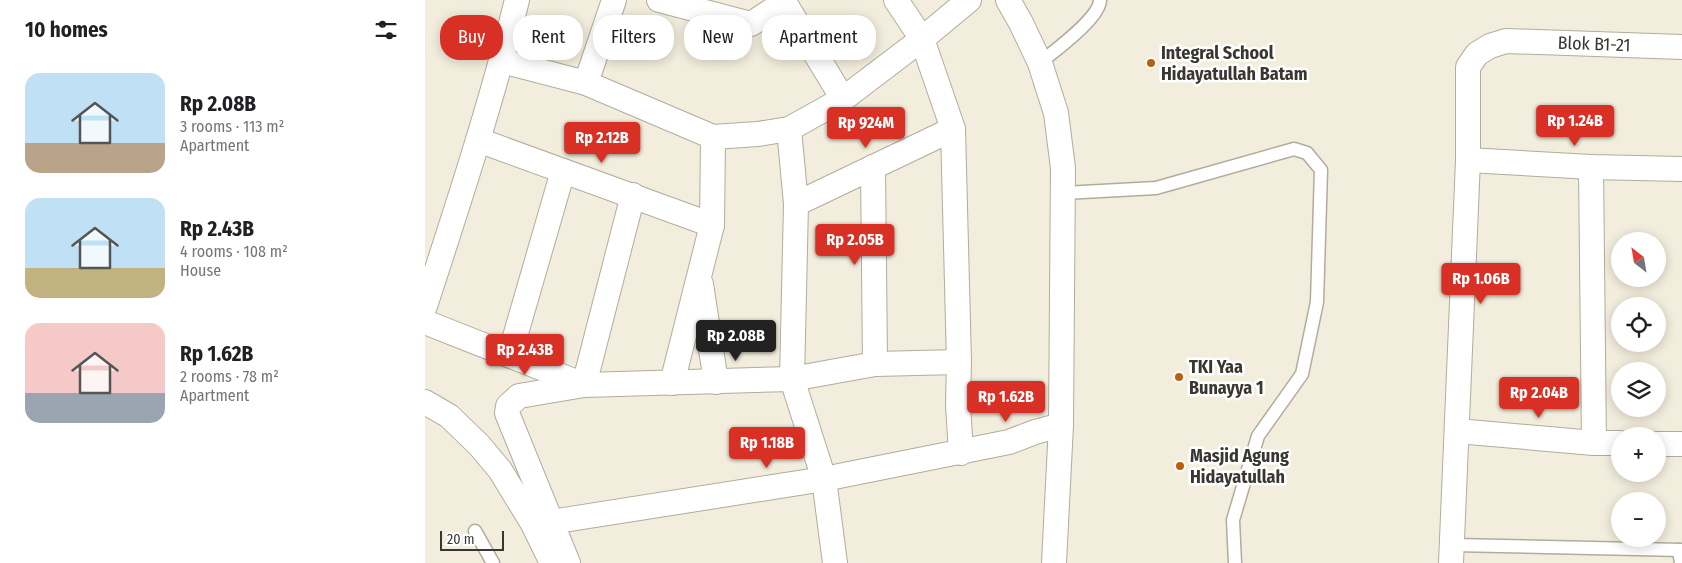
<!DOCTYPE html>
<html lang="en">
<head>
<meta charset="utf-8">
<style>
	:root { --surface:#fff; --page:#f6f6f6; --text:#202124; --muted:#757577; --accent:#d93025 }
	body { margin:0; font-family:"Fira Sans Condensed",sans-serif; background:var(--page); color:var(--text); height:100vh; display:flex; flex-direction:column; font-size:19px; white-space:nowrap }
	* { box-sizing:border-box; margin:0 }
	p { font-size:16px; color:var(--muted) }
	.icon { flex:none; width:28px; height:28px; fill:none; stroke:currentColor; stroke-width:2; stroke-linecap:round; stroke-linejoin:round }
	.map { position:relative; flex:1; overflow:hidden }
	.side { display:flex; flex-direction:column; background:var(--surface); width:425px }
	.side>* { flex:none }
	.hud { position:absolute; left:15px; top:15px; width:475px; height:45px; display:flex; gap:10px }
	.needle { width:32px; rotate:329deg }
	.fabs { position:absolute; left:1186px; top:232px; display:grid; gap:10px }
	.fabs a { display:grid; place-items:center; width:55px; height:55px; border-radius:50%; background:var(--surface); box-shadow:0 2px 12px #0003; font-size:25px }
	.scale { position:absolute; left:15px; bottom:12px; width:64px; box-sizing:border-box; padding-left:5px; border:2px solid #393731; border-top:0; font-size:14px; line-height:18px; white-space:nowrap; color:#393731; -webkit-text-stroke:4px #fff; paint-order:stroke }
	.price { position:absolute; translate:-50% -42px; padding:0 11px; border-radius:5px; background:var(--accent); color:#fff; font-size:16px; line-height:32px; filter:drop-shadow(0 1px 2px #0008) }
	.price::after { content:''; position:absolute; left:50%; top:30px; width:15px; height:11px; margin-left:-8px; background:inherit; clip-path:polygon(0 0,100% 0,50% 100%) }
	.price.on { background:#222; color:#fff }
	ul { padding:0; list-style:none }
	li { display:flex; align-items:center; gap:15px; height:125px; padding:0 25px }
	li span { display:grid; place-items:center; flex:none; width:140px; height:100px; border-radius:15px; color:#555 }
	li>.icon { margin-inline-start:auto }
	span .icon { width:60px; height:60px; fill:#fffc; stroke-width:1 }
	li b { font-size:21px }
	h2 { display:flex; justify-content:space-between; align-items:center; height:60px; padding:0 25px; font-size:21px }
	.chip { padding:0 18px; border-radius:20px; background:var(--surface); box-shadow:0 2px 12px #0003; font-size:18px; line-height:45px }
	.chip.on { background:var(--accent); color:#fff }
	main { display:flex; flex:1; min-height:0 }
	.map>svg:first-child { display:block }
	.lines { fill:none; stroke-linecap:round; stroke-linejoin:round }
	.lane-casing { stroke:#b1ac9c; stroke-width:15 }
	.street-casing { stroke:#b1ac9c; stroke-width:26 }
	.lane { stroke:#fff; stroke-width:12 }
	.street { stroke:#fff; stroke-width:24 }
	.poi-dot { fill:#bb5f0b; stroke:#fff; stroke-width:2 }
	.labels { text-anchor:middle; stroke-width:5; stroke-linejoin:round; paint-order:stroke }
	.street-label { font-size:18px; fill:#393731; stroke:#fff }
	.poi-label { font-size:18px; font-weight:bold; fill:#393731; stroke:#fff; text-anchor:start }
</style>
</head>
<body>
<main>
<section class="side">
<h2>10 homes<svg class="icon" aria-label="filters" viewBox="0 0 24 24"><path d="M4 7h16M4 17h16"/><circle cx="9" cy="7" r="2"/><circle cx="15" cy="17" r="2"/></svg></h2>
<ul>
<li><span style="background:linear-gradient(#bfe0f5 70%,#b9a48a 0)"><svg class="icon" aria-label="home" viewBox="0 0 24 24"><path d="M3 11l9-7 9 7M6 9v11h12V9"/></svg></span><div><b>Rp 2.08B</b><p>3 rooms · 113 m²</p><p>Apartment</p></div></li>
<li><span style="background:linear-gradient(#bfe0f5 70%,#c2b280 0)"><svg class="icon" aria-label="home" viewBox="0 0 24 24"><path d="M3 11l9-7 9 7M6 9v11h12V9"/></svg></span><div><b>Rp 2.43B</b><p>4 rooms · 108 m²</p><p>House</p></div></li>
<li><span style="background:linear-gradient(#f6c9c9 70%,#9aa5b1 0)"><svg class="icon" aria-label="home" viewBox="0 0 24 24"><path d="M3 11l9-7 9 7M6 9v11h12V9"/></svg></span><div><b>Rp 1.62B</b><p>2 rooms · 78 m²</p><p>Apartment</p></div></li>
</ul>
</section>
<div class="map">
<svg width="1257" height="563" viewBox="0 0 1257 563">
	<rect width="100%" height="100%" fill="#f2eddc"/>
	<g class="lines">
		<defs>
			<g id="lane">
				<path d="M615,63C630,50 675,18 675,0"/>
				<path d="M639,193L731,188L869,149L882,153L896,170L892,302L877,374L833,436L808,520L810,563"/>
				<path d="M50,531L68,563"/>
				<path d="M1028,545L1257,550"/>
				<path d="M1254,550L1256,563"/>
			</g>
			<g id="street">
				<path d="M234,0L326,24L360,2"/>
				<path d="M358,0L418,99"/>
				<path d="M471,0L497,39L528,129L534,362L533,405L536,453"/>
				<path d="M583,0L596,23L615,63L631,113L638,168L636,425L629,563"/>
				<path d="M77,61L161,83L288,137L333,134L364,129L418,99L497,39L544,0"/>
				<path d="M161,83L189,0"/>
				<path d="M364,129L371,204L367,379L399,479L410,563"/>
				<path d="M53,140L287,225"/>
				<path d="M1043,160L1166,167L1257,169"/>
				<path d="M448,167L450,364"/>
				<path d="M1166,167L1169,443"/>
				<path d="M371,204L528,129"/>
				<path d="M276,284L291,382"/>
				<path d="M0,306C33,205 66,104 92,0"/>
				<path d="M0,322L159,385L367,379L450,364L534,362"/>
				<path d="M85,354L138,171"/>
				<path d="M247,383L287,225L288,137"/>
				<path d="M0,402L24,416L54,445L75,470L108,524L127,563"/>
				<path d="M1032,431L1169,443H1195"/>
				<path d="M1232,444H1257"/>
				<path d="M126,522L399,479L584,442L610,432L636,425"/>
				<path d="M143,563L82,413L83,406L94,396L159,385L208,195"/>
				<path d="M1026,563L1043,160V67L1052,54L1065,46L1081,41L1257,47"/>
			</g>
		</defs>
		<use href="#lane" class="lane-casing"/>
		<use href="#street" class="street-casing"/>
		<use href="#lane" class="lane"/>
		<use href="#street" class="street"/>
	</g>
	<g class="poi-dot">
		<circle cx="726" cy="63" r="5"/>
		<circle cx="754" cy="377" r="5"/>
		<circle cx="755" cy="466" r="5"/>
	</g>
	<g class="labels">
		<g class="street-label">
			<text transform="translate(1169 44) rotate(2)" y="6">Blok B1-21</text>
		</g>
		<g class="poi-label">
			<text x="736" y="59">Integral School<tspan x="736" dy="21">Hidayatullah Batam</tspan></text>
			<text x="764" y="373">TKI Yaa<tspan x="764" dy="21">Bunayya 1</tspan></text>
			<text x="765" y="462">Masjid Agung<tspan x="765" dy="21">Hidayatullah</tspan></text>
		</g>
	</g>
</svg>
<div class="fabs">
<a><svg class="needle" viewBox="-14 -14 28 28"><path d="M0-13l5 13h-10z" fill="#e53935"/><path d="M0 13l5-13h-10z" fill="#757577"/></svg></a>
<a><svg class="icon" aria-label="locate" viewBox="0 0 24 24"><circle cx="12" cy="12" r="6"/><path d="M12 2v4M12 18v4M2 12h4M18 12h4"/></svg></a>
<a><svg class="icon" aria-label="layers" viewBox="0 0 24 24"><path d="M12 4l9 5-9 5-9-5zM3 14l9 5 9-5"/></svg></a>
<a>+</a>
<a>−</a>
</div>
<div class="scale">20 m</div>
<b class="price" style="left:1150px;top:147px">Rp 1.24B</b>
<b class="price" style="left:441px;top:149px">Rp 924M</b>
<b class="price" style="left:177px;top:164px">Rp 2.12B</b>
<b class="price" style="left:430px;top:266px">Rp 2.05B</b>
<b class="price" style="left:1056px;top:305px">Rp 1.06B</b>
<b class="price on" style="left:311px;top:362px">Rp 2.08B</b>
<b class="price" style="left:100px;top:376px">Rp 2.43B</b>
<b class="price" style="left:1114px;top:419px">Rp 2.04B</b>
<b class="price" style="left:581px;top:423px">Rp 1.62B</b>
<b class="price" style="left:342px;top:469px">Rp 1.18B</b>
<div class="hud">
<a class="chip on">Buy</a>
<a class="chip">Rent</a>
<a class="chip">Filters</a>
<a class="chip">New</a>
<a class="chip">Apartment</a>
</div>
</div>
</main>
</body>
</html>
